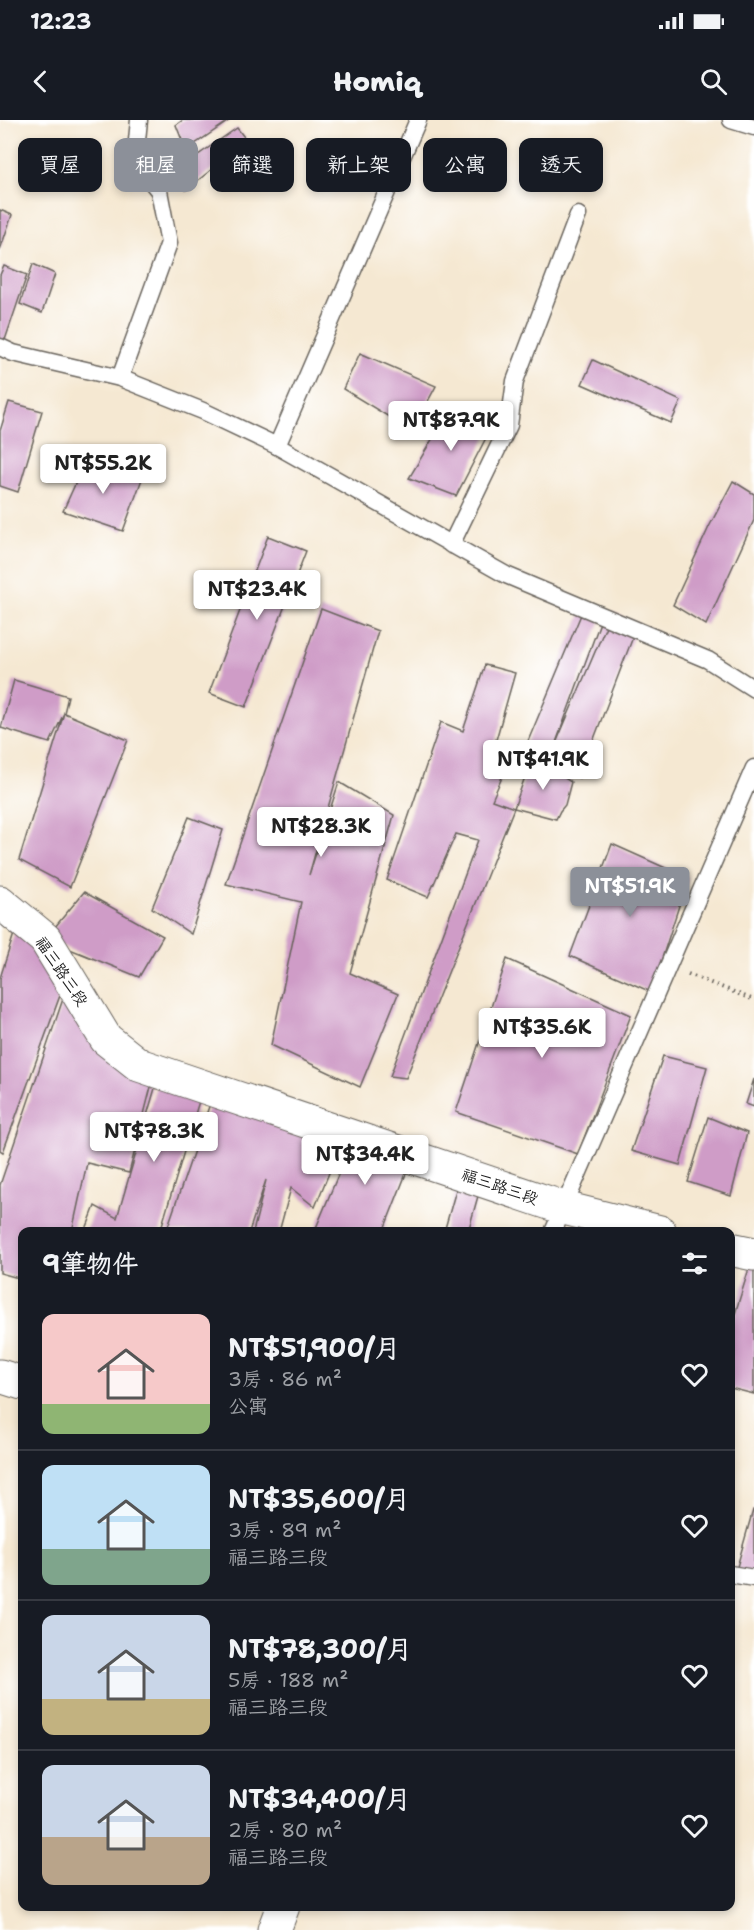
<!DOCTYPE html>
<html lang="zh-TW">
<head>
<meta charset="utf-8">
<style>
	:root { --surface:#171b24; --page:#242831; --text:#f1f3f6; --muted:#9ea1a6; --line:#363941; --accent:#8c9099 }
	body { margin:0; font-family:"Shantell Sans","LXGW WenKai TC",sans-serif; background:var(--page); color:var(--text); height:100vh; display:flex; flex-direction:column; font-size:22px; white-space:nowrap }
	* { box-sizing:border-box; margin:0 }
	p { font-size:20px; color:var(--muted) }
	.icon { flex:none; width:33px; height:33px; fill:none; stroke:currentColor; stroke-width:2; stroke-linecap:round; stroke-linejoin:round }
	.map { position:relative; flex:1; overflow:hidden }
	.sheet { position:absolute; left:18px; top:1107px; width:717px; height:684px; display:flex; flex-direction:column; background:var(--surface); border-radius:12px; box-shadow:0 3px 9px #0003 }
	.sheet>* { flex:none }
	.guide { position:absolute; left:18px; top:18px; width:718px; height:54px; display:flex; gap:12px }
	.price { position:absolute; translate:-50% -51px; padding:0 14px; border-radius:6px; background:#fff; color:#222; font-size:20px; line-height:39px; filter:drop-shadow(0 2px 3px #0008) }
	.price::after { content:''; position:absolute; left:50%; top:36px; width:18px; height:14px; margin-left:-9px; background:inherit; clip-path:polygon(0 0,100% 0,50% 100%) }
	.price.on { background:var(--accent); color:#fff }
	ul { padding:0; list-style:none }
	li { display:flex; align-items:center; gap:18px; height:150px; padding:0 24px }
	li+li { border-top:2px solid var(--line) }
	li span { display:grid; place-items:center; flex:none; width:168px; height:120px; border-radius:12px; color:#555 }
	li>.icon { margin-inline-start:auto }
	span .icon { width:72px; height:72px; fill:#fffc; stroke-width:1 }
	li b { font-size:26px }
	h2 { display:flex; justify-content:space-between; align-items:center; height:72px; padding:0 24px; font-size:26px }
	.tag { padding:0 21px; border-radius:12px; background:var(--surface); box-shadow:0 3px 9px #0003; font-size:21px; line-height:54px }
	.tag.on { background:var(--accent); color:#fff }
	.status { display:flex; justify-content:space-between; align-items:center; height:42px; padding:0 30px; background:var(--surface); direction:ltr }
	.status svg { height:16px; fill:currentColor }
	header { display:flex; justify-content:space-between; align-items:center; height:78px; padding:0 24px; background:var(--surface); font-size:27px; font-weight:800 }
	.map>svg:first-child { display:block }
	.building { fill:#cf9cc7 }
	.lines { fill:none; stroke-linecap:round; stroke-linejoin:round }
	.service-casing { stroke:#68635c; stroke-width:19 }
	.tertiary-casing { stroke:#68635c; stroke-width:35 }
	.path { stroke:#68635c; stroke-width:4; stroke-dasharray:1.5 4.5; stroke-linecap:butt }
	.service { stroke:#fff; stroke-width:16 }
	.tertiary { stroke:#fff; stroke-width:33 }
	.labels { text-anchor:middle; stroke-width:5; stroke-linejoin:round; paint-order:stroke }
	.street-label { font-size:16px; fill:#1c1c1c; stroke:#fff }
</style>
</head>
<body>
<div class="status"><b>12:23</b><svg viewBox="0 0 49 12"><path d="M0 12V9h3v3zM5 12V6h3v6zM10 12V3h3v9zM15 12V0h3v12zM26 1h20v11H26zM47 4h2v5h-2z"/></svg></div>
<header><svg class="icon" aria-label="back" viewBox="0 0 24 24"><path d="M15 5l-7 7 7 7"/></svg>Homiq<svg class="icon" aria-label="search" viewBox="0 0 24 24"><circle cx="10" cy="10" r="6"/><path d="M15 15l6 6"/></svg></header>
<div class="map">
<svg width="754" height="1810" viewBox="0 0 754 1810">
	<rect width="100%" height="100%" fill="#fff"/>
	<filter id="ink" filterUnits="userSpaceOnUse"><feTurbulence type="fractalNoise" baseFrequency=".0167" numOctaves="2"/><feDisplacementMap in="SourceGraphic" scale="12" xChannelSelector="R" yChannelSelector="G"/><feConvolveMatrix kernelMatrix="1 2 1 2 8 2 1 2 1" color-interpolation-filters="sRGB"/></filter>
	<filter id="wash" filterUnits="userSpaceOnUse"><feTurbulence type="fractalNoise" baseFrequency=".008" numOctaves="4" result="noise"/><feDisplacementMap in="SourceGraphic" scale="24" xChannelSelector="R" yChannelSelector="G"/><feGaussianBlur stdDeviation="1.35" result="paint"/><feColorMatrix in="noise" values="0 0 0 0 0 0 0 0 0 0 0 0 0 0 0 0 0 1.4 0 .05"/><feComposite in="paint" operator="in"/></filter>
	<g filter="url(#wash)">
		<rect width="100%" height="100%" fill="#f5e8d2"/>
		<g id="blocks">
			<g class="building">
				<path d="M183,0H230L186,30L176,5Z"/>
				<path d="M237,8L247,21L186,70L178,49Z"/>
				<path d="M0,90L12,95L0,130Z"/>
				<path d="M33,144L55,154L42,193L20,184Z"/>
				<path d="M4,146L27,155L4,223L0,221V155Z"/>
				<path d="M360,233L436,266L412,311L343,269Z"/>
				<path d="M593,240L681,281L671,303L582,264Z"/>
				<path d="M9,282L42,291L18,372L0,366V311Z"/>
				<path d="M453,284L490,310L456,376L409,358Z"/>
				<path d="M87,338L142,359L123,411L63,391Z"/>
				<path d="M733,361L754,374V400L706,505L673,485L709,407Z"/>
				<path d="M268,416L306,431L246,587L209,573Z"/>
				<path d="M585,485L603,494L554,628L612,492L638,504L579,658L523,633Z"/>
				<path d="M321,489L378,511L309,755L339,662L394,695L350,853L398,874L360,967L271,925L301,782L226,764Z"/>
				<path d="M485,545L515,553L494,627L511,637L492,680L514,688L406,958L390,956L478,720L456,714L428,777L387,760L441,602L463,611Z"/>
				<path d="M14,560L68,576L64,593L128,620L70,767L19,740L64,593L50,623L1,608Z"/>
				<path d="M532,637L571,662L565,685L560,691L556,699L514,688Z"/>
				<path d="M189,697L223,710L191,814L152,788Z"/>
				<path d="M612,724L688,758L651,872L570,836Z"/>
				<path d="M84,772L163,816L139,857L45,819Z"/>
				<path d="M20,795L66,859L3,1032L0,1030V858Z"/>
				<path d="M507,839L631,895L578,1034L456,992Z"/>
				<path d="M66,870L151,967L129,1053L87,1043L72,1112H22V1159L0,1153V1065Z"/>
				<path d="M663,936L707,947L680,1045L631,1031Z"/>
				<path d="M158,958L202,971L160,1112H85L95,1086L117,1098Z"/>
				<path d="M754,959V987L746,984Z"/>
				<path d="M215,969L347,1009L315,1087L291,1068L279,1112H253L266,1060L249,1112H166Z"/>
				<path d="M708,997L747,1013L731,1076L688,1062Z"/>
				<path d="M358,1007L413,1036L383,1112H324L316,1108Z"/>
				<path d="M463,1045L483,1058L468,1112H444Z"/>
				<path d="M751,1142L754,1143V1274L730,1268V1210Z"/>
				<path d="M753,1390H754V1460L735,1454Z"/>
			</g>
		</g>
	</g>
	<g filter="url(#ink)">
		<use href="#blocks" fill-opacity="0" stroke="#68635c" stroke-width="1.5"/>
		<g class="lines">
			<defs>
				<g id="service">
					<path d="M139,0L135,41L159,71L169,123L120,258L203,291L277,326L506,455L708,540L754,569"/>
					<path d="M731,0L754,7"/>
					<path d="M0,227L13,233L120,258"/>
					<path d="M277,326L418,0"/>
					<path d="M451,425L509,305L515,261L578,95"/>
					<path d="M553,1112L754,648"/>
					<path d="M730,1454L754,1458"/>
				</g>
				<g id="tertiary">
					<path d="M0,782L45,819L106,919L139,945L564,1088L660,1112"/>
					<path d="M730,1129L754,1134"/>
					<path d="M0,1256L22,1263"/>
					<path d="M274,1810L283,1786"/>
				</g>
			</defs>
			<use href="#service" class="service-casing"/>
			<use href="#tertiary" class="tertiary-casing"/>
			<path class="path" d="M688,854L754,880"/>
			<use href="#service" class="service"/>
			<use href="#tertiary" class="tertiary"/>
		</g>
	</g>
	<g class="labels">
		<g class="street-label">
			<text transform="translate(62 851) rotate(56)" y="6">福三路三段</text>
			<text transform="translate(500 1066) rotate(19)" y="6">福三路三段</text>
		</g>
	</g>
</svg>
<b class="price" style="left:451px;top:332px">NT$87.9K</b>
<b class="price" style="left:103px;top:375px">NT$55.2K</b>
<b class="price" style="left:257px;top:501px">NT$23.4K</b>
<b class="price" style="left:543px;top:671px">NT$41.9K</b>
<b class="price" style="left:321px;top:738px">NT$28.3K</b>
<b class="price on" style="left:630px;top:798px">NT$51.9K</b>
<b class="price" style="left:542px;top:939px">NT$35.6K</b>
<b class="price" style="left:154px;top:1043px">NT$78.3K</b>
<b class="price" style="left:365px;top:1066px">NT$34.4K</b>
<div class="guide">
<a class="tag">買屋</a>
<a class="tag on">租屋</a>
<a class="tag">篩選</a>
<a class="tag">新上架</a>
<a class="tag">公寓</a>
<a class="tag">透天</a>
</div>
<section class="sheet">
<h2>9筆物件<svg class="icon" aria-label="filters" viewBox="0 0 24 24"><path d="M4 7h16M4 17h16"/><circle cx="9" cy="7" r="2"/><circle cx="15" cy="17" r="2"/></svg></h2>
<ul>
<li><span style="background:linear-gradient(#f6c9c9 75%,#8fb573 0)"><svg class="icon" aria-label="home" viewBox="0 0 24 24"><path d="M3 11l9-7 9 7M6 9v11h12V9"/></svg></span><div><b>NT$51,900/月</b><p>3房 · 86 m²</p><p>公寓</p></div><svg class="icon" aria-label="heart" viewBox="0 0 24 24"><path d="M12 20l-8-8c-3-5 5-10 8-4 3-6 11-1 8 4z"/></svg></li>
<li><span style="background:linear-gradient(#bfe0f5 70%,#7fa58c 0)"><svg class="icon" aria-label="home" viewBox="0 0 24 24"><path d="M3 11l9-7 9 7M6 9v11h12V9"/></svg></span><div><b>NT$35,600/月</b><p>3房 · 89 m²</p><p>福三路三段</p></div><svg class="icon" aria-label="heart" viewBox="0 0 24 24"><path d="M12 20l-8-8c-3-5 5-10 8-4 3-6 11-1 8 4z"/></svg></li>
<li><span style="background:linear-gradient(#c9d6e8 70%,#c2b280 0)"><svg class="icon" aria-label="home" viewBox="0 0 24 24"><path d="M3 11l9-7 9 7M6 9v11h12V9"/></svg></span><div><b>NT$78,300/月</b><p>5房 · 188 m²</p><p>福三路三段</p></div><svg class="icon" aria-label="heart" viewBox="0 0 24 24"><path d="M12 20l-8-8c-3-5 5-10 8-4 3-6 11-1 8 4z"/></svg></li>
<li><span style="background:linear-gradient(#c9d6e8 60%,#b9a48a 0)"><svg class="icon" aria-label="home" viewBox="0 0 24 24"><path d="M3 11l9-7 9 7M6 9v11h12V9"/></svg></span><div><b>NT$34,400/月</b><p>2房 · 80 m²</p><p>福三路三段</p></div><svg class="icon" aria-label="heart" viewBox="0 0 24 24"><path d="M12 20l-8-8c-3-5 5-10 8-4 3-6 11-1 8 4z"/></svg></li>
</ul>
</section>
</div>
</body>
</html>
